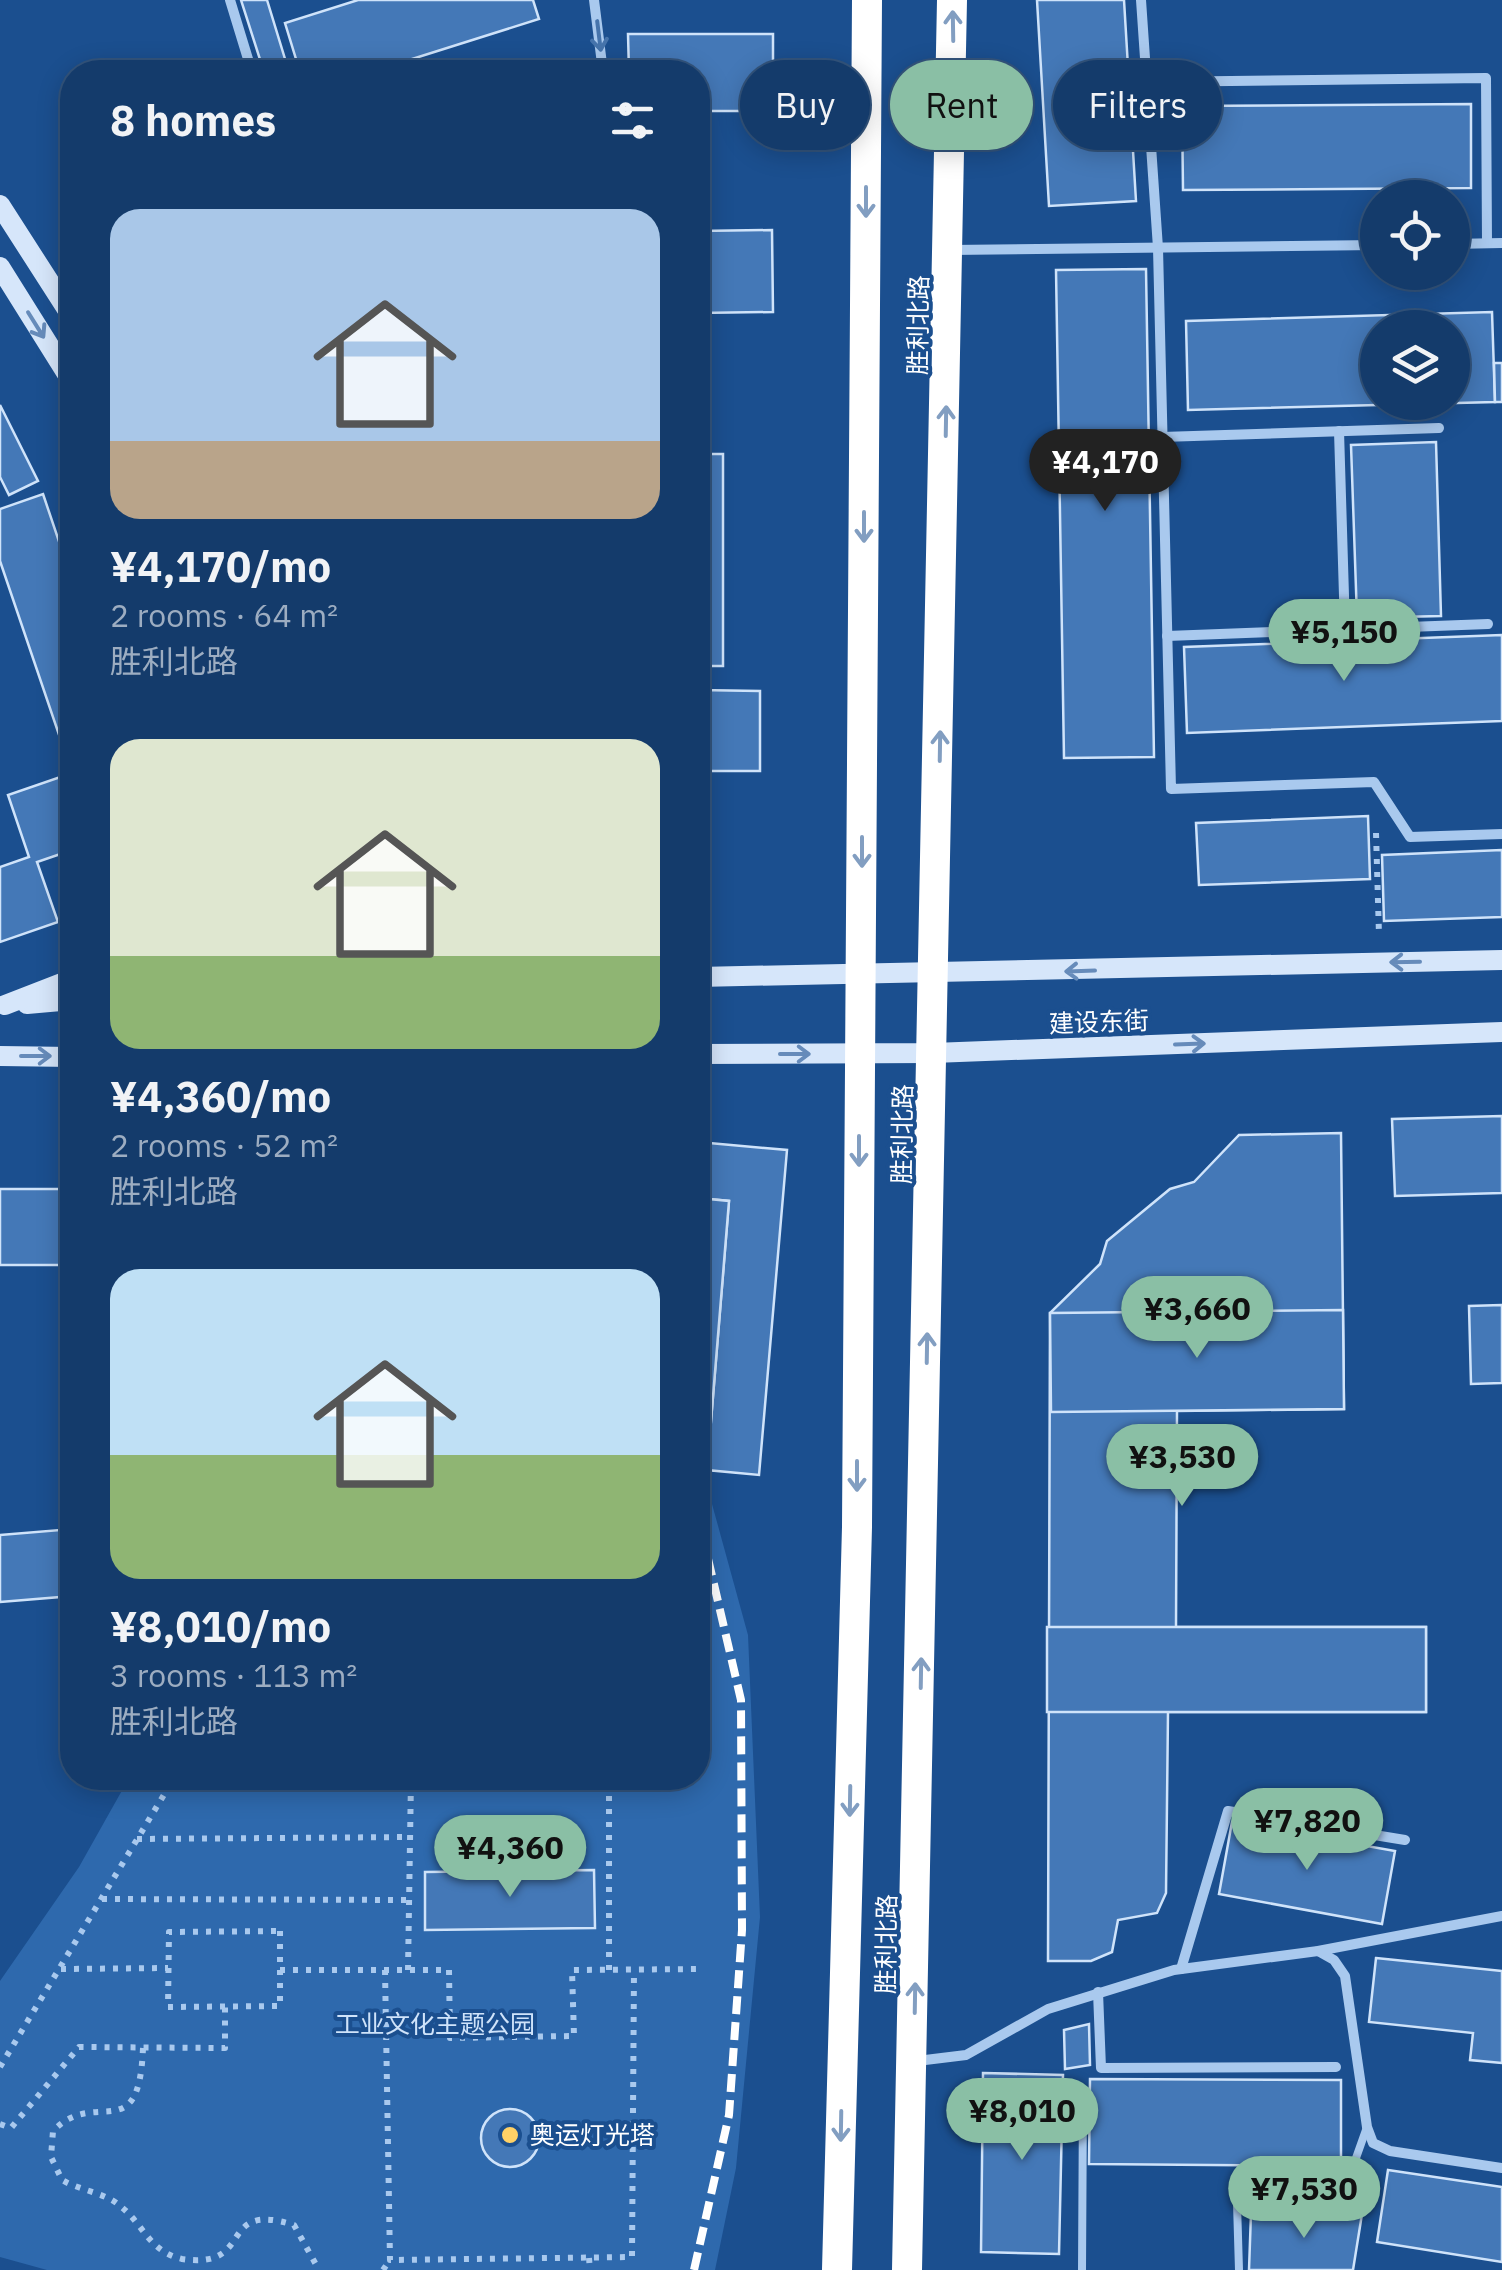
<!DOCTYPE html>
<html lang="en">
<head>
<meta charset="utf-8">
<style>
	:root { --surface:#143b6b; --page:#214673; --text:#f1f3f6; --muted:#9dadc1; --line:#33557e; --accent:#8abfa5 }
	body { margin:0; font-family:"IBM Plex Sans","Noto Sans SC",sans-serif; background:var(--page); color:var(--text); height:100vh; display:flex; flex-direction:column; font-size:38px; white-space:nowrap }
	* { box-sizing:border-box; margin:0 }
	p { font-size:32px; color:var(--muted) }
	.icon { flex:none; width:55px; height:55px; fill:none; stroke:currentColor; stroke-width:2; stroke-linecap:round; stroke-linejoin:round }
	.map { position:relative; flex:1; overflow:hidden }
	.drawer { position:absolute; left:60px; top:60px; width:650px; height:1730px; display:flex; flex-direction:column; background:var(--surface); border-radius:40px; box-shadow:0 5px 25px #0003,0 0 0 2px var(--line) }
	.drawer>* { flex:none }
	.guide { position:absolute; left:740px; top:60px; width:610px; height:90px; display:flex; gap:20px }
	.fabs { position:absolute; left:1360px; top:180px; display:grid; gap:20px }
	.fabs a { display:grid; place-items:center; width:110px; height:110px; border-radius:50%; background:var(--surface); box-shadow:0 5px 25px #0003,0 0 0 2px var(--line); font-size:50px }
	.price { position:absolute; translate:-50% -85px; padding:0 22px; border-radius:35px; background:var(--accent); color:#111; font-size:32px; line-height:65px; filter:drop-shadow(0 2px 5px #0008) }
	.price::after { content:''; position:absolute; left:50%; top:60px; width:30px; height:22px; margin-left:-15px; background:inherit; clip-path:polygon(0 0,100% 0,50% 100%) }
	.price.current { background:#222; color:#fff }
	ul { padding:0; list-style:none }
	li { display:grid; align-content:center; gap:20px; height:530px; padding:0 50px }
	li span { display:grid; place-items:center; height:310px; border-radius:30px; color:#555 }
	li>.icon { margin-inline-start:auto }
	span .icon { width:180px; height:180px; fill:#fffc; stroke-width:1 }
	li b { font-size:42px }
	h2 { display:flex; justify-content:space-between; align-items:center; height:120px; padding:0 50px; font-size:42px }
	.pill { padding:0 35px; border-radius:45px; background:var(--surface); box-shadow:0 5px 25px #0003,0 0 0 2px var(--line); font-size:35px; line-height:90px }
	.pill.current { background:var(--accent); color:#111 }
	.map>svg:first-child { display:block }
	.green { fill:#2e69ad }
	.building { fill:#4478b7; stroke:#cfe3fa; stroke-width:2.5; fill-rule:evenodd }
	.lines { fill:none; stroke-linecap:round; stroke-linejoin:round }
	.path { stroke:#a9c9ee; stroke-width:6; stroke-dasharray:5 8; stroke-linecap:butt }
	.lane { stroke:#a9c9ee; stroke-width:8 }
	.street { stroke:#a9c9ee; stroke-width:10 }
	.secondary { stroke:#d6e6fa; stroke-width:20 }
	.highway { stroke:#fff; stroke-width:30 }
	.rail { stroke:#fff; stroke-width:8; stroke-dasharray:18 8; stroke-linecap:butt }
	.oneway { stroke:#829ec1 }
	.oneway2 { stroke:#4674ac }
	.oneway3 { stroke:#668bba }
	.poi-dot { fill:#ffd166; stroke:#1b4f8f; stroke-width:4 }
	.labels { text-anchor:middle; stroke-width:8; stroke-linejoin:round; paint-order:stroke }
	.street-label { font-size:25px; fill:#fff; stroke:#1b4f8f }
	.park-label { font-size:25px; fill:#cfe3fa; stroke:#1b4f8f }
	.poi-label { font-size:25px; fill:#fff; stroke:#1b4f8f; text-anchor:start }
</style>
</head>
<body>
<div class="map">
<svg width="1502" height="2270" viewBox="0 0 1502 2270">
	<rect width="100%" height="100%" fill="#1b4f8f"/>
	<path class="green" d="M698,1453L748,1635L760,1917L736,2168L715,2270H47L0,2257V1981L79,1867L129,1778H698Z"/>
	<g class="building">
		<path d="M241,0H267L289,72H264Z"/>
		<path d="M358,0H533L539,19L371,72H300L285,23Z"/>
		<path d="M1037,0H1124L1136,201L1049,206Z"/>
		<path d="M628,34H773V111H698V72H629Z"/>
		<path d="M1471,104V188L1183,190L1182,106Z"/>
		<path d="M772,230L773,312L698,313V231Z"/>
		<path d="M1146,269L1154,757L1064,758L1056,270Z"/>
		<path d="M1492,312L1495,402L1188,410L1186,321ZM1378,328H1452V402H1378Z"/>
		<path d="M1494,363H1502V402H1495Z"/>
		<path d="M0,405L38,481L9,495L0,477Z"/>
		<path d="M1436,442L1441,616L1357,618L1351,445Z"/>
		<rect x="698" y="454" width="25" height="212"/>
		<path d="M43,494L72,580V773L0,561V509Z"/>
		<path d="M1502,635V721L1187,733L1184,647Z"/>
		<path d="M698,690L760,691V771H698Z"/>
		<path d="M72,773V850L37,862L58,922L0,942V867L29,857L8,795Z"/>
		<path d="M1368,816L1370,879L1199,885L1196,823Z"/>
		<path d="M1502,850V917L1384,921L1382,855Z"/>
		<path d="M1502,1116V1193L1395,1196L1392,1119Z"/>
		<path d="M1341,1133L1344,1409L1177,1411L1176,1627H1426V1712H1168L1166,1893L1157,1913L1118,1920L1112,1952L1091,1961H1048L1050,1313L1100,1264L1107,1241L1170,1189L1194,1182L1239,1135Z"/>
		<path d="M698,1142L787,1150L759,1475L707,1470L729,1201L698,1198Z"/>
		<rect x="0" y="1189" width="72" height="76"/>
		<path d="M698,1198L729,1201L707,1470L698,1434Z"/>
		<path d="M1502,1305V1383L1471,1384L1469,1306Z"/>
		<path d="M1343,1310L1344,1409L1051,1412L1050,1313Z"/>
		<path d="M72,1529V1596L0,1602V1535Z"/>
		<rect x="1047" y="1627" width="379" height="85"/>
		<path d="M423,1778H592V1780L423,1782Z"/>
		<path d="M1232,1822L1395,1851L1382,1924L1219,1894Z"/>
		<path d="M594,1870L595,1928L425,1930V1872Z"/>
		<path d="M1376,1958L1502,1971V2063L1470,2060L1473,2033L1369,2022Z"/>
		<path d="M1089,2024L1090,2065L1065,2069L1064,2030Z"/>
		<path d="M983,2073L1063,2075L1059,2254L981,2252Z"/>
		<path d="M1090,2079L1341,2080V2166L1089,2164Z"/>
		<circle cx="510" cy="2138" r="29"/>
		<path d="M1388,2170L1502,2187V2262L1377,2242Z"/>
		<path d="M1251,2213L1362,2214L1353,2270H1249Z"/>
	</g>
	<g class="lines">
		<g class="path">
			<path d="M1376,833L1379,935"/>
			<path d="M137,1839L410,1837"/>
			<path d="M102,1899L410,1900"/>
			<path d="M280,1931V2006L168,2007L169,1932Z"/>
			<path d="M61,1969L168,1968"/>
			<path d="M280,1970H449L450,2038L574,2036L572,1970L701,1969"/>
			<path d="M385,1970L390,2260L632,2257L634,1970"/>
			<path d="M408,1970L411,1778"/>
			<path d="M609,1970V1778"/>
			<path d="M143,2048C139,2150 96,2086 53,2131L51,2157L62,2180C79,2190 105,2193 119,2205C144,2224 148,2251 182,2259C257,2270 215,2200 294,2225L319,2270"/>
			<path d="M0,2067L174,1778"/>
			<path d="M0,2124L11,2128L79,2047L225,2048V2007"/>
			<path d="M589,2258L590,2270"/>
			<path d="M383,2270L390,2260"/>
		</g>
		<g class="lane">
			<path d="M1082,2270L1083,2095"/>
			<path d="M1239,2270L1237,2203L1354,2201L1356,2158L1367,2127"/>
		</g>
		<g class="street">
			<path d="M230,0L252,72"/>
			<path d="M594,0L603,72"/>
			<path d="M1141,0L1158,248L1171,789L1374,782L1410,837L1502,834"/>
			<path d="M1147,82L1486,78L1487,243"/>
			<path d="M1452,244L1502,243"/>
			<path d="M950,250L1378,245"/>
			<path d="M1339,431L1345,629"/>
			<path d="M1162,437L1439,428"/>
			<path d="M1167,636L1488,624"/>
			<path d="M1318,1951L1334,1960L1345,1976L1367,2127L1373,2143L1390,2151L1502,2168"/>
			<path d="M1181,1969L1228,1811L1405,1840"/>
			<path d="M1098,1992L1101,2068L1336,2067"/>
			<path d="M917,2061L966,2055L1048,2009L1174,1970L1318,1951L1502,1916"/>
		</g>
		<g class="secondary">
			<path d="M0,205L72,317"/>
			<path d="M0,267L72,382"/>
			<path d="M698,977L1502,960"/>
			<path d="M27,1004L72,1000"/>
			<path d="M5,1005L72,979"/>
			<path d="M698,1054L933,1053L1502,1032"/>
			<path d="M0,1056L72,1057"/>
		</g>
		<g class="highway">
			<path d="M837,2270L857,1527L867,0"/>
			<path d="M907,2270L952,0"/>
		</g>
		<path class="rail" d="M694,2270L729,2115L742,1930L741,1700L698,1516"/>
	</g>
	<defs><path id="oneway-shaft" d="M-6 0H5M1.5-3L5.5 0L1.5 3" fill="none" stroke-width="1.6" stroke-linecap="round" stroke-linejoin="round" transform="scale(2.5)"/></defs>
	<g class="oneway">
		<use href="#oneway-shaft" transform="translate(953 26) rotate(-91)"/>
		<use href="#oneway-shaft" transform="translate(866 202) rotate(90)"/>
		<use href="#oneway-shaft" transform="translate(946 421) rotate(-89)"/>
		<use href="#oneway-shaft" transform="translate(864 527) rotate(90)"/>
		<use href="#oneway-shaft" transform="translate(940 746) rotate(-89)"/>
		<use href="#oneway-shaft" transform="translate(862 852) rotate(90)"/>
		<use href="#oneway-shaft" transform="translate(859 1151) rotate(90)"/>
		<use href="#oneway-shaft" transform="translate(927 1348) rotate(-89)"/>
		<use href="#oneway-shaft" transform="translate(857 1476) rotate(90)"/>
		<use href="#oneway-shaft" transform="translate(921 1673) rotate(-89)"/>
		<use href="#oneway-shaft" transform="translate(850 1801) rotate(91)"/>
		<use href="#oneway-shaft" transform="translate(915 1998) rotate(-89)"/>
		<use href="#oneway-shaft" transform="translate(841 2126) rotate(91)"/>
	</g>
	<use class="oneway2" href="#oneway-shaft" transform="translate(599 36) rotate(83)"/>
	<g class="oneway3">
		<use href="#oneway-shaft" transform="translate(36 325) rotate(58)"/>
		<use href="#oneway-shaft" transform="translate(1405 962) rotate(179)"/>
		<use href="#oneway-shaft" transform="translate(1080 971) rotate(178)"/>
		<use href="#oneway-shaft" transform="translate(1190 1044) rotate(-2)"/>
		<use href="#oneway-shaft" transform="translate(795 1054)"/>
		<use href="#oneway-shaft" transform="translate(36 1056)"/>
	</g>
	<circle class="poi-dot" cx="510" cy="2135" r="10"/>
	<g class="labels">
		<g class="street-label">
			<text transform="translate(918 325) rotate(-89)" y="9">胜利北路</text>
			<text transform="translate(1099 1022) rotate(-2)" y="9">建设东街</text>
			<text transform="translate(902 1134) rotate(-89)" y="9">胜利北路</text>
			<text transform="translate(886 1944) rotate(-89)" y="9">胜利北路</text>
		</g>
		<g class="park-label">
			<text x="435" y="2033">工业文化主题公园</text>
		</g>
		<g class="poi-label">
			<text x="530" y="2144">奥运灯光塔</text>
		</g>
	</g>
</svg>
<div class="fabs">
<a><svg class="icon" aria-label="locate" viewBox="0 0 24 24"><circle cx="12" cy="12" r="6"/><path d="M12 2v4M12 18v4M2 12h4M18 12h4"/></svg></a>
<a><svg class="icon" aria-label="layers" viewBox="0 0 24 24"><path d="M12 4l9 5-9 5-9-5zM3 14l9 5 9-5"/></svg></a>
</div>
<b class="price current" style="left:1105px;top:514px">¥4,170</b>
<b class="price" style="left:1344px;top:684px">¥5,150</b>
<b class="price" style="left:1197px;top:1361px">¥3,660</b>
<b class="price" style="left:1182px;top:1509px">¥3,530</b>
<b class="price" style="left:1307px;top:1873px">¥7,820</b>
<b class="price" style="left:510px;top:1900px">¥4,360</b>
<b class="price" style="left:1022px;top:2163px">¥8,010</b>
<b class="price" style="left:1304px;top:2241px">¥7,530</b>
<div class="guide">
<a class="pill">Buy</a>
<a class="pill current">Rent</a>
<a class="pill">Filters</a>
</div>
<section class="drawer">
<h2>8 homes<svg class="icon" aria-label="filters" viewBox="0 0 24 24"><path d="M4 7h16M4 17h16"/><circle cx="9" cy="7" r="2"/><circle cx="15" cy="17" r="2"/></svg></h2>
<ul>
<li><span style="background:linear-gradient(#a9c7e8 75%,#b9a48a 0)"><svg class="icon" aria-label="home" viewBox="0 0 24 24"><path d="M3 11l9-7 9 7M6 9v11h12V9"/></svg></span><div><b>¥4,170/mo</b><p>2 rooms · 64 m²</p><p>胜利北路</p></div></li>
<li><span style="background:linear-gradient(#dfe7d0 70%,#8fb573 0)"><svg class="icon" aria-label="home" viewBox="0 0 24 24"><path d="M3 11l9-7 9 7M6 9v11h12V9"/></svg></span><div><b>¥4,360/mo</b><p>2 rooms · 52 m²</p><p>胜利北路</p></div></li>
<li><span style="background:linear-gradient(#bfe0f5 60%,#8fb573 0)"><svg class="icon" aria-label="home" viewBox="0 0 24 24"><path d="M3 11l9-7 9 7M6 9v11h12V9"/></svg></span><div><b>¥8,010/mo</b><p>3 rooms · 113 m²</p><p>胜利北路</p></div></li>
</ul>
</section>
</div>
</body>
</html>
